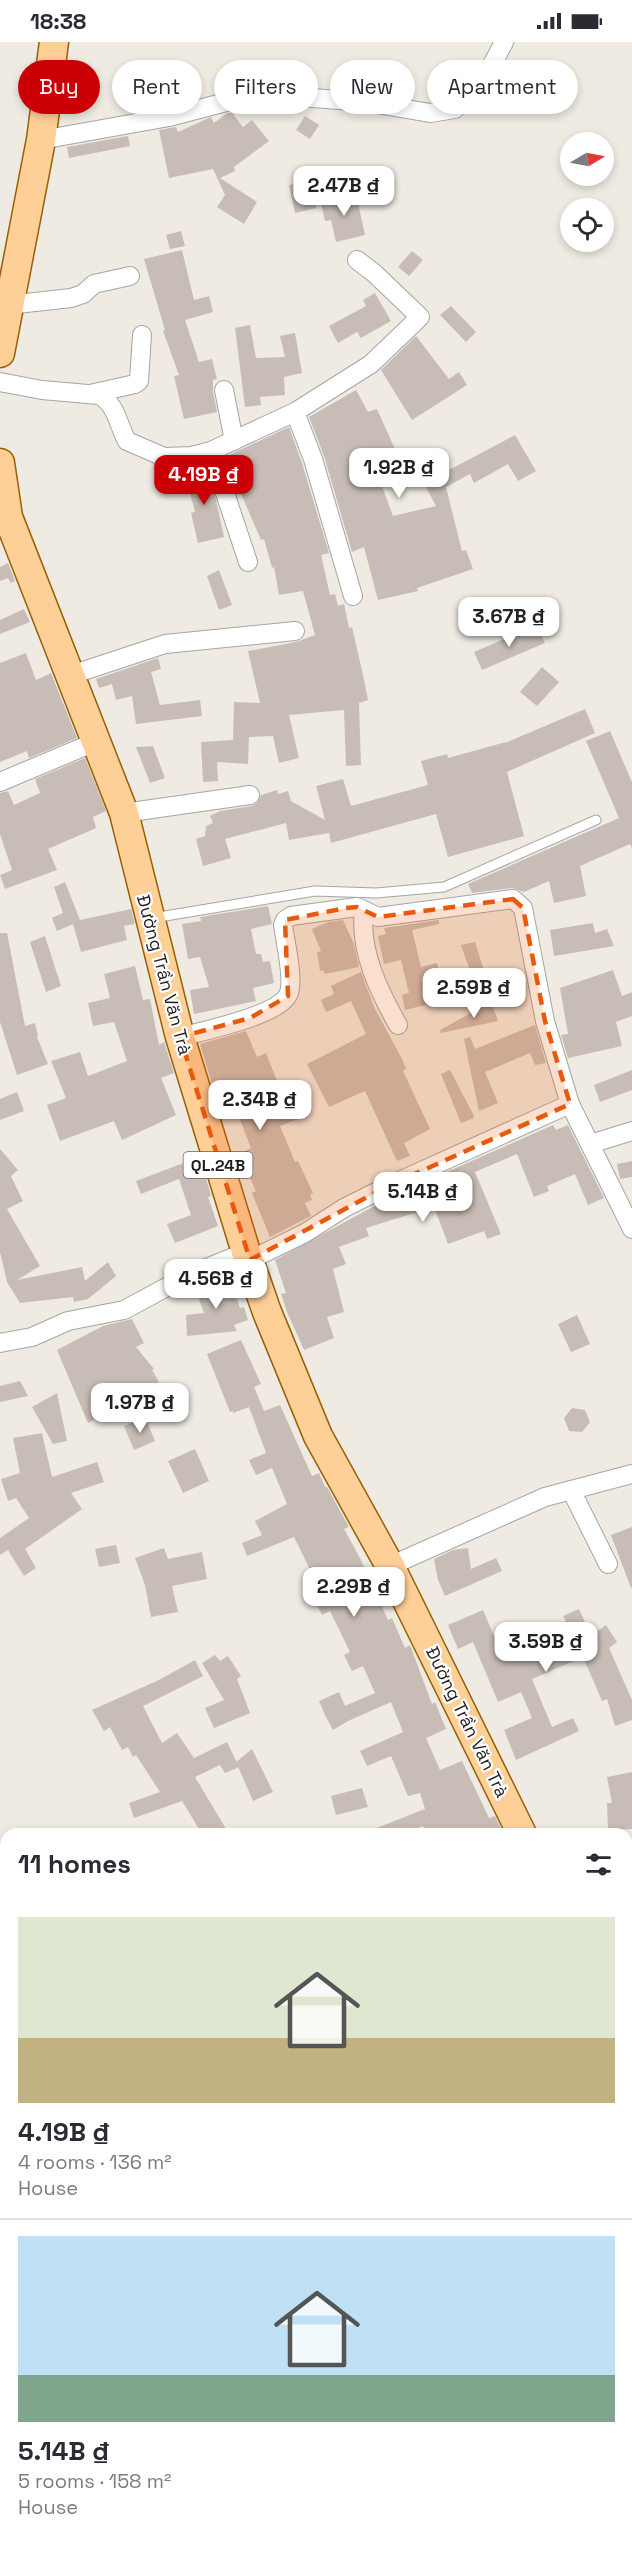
<!DOCTYPE html>
<html lang="en">
<head>
<meta charset="utf-8">
<style>
	:root { --surface:#fff; --page:#f2f2f3; --text:#2b2b33; --muted:#7c7c81; --line:#e1e1e2; --accent:#cb0007 }
	body { margin:0; font-family:"Space Grotesk",sans-serif; background:var(--page); color:var(--text); height:100vh; display:flex; flex-direction:column; font-size:22px; white-space:nowrap }
	* { box-sizing:border-box; margin:0 }
	p { font-size:20px; color:var(--muted) }
	.icon { flex:none; width:33px; height:33px; fill:none; stroke:currentColor; stroke-width:2; stroke-linecap:round; stroke-linejoin:round }
	.map { position:relative; flex:1; overflow:hidden }
	.side { position:absolute; left:0px; top:1786px; width:633px; height:722px; display:flex; flex-direction:column; background:var(--surface); border-radius:18px 18px 0 0; box-shadow:0 3px 9px #0003 }
	.side>* { flex:none }
	.hud { position:absolute; left:18px; top:18px; width:597px; height:54px; display:flex; gap:12px }
	.needle { width:39px; rotate:80deg }
	.controls { position:absolute; left:560px; top:90px; display:grid; gap:12px }
	.controls a { display:grid; place-items:center; width:54px; height:54px; border-radius:50%; background:var(--surface); box-shadow:0 3px 9px #0003; font-size:30px }
	.price { position:absolute; translate:-50% -51px; padding:0 14px; border-radius:12px; background:#fff; color:#222; font-size:20px; line-height:39px; filter:drop-shadow(0 2px 3px #0008) }
	.price::after { content:''; position:absolute; left:50%; top:36px; width:18px; height:14px; margin-left:-9px; background:inherit; clip-path:polygon(0 0,100% 0,50% 100%) }
	.price.active { background:var(--accent); color:#fff }
	ul { padding:0; list-style:none }
	li { display:grid; align-content:center; gap:12px; height:318px; padding:0 18px }
	li+li { border-top:2px solid var(--line) }
	li span { display:grid; place-items:center; height:186px; border-radius:0px; color:#555 }
	li>.icon { margin-inline-start:auto }
	span .icon { width:108px; height:108px; fill:#fffc; stroke-width:1 }
	li b { font-size:26px }
	h2 { display:flex; justify-content:space-between; align-items:center; height:72px; padding:0 18px; font-size:26px }
	.tag { padding:0 21px; border-radius:27px; background:var(--surface); box-shadow:0 3px 9px #0003; font-size:21px; line-height:54px }
	.tag.active { background:var(--accent); color:#fff }
	.status { display:flex; justify-content:space-between; align-items:center; height:42px; padding:0 30px; background:var(--surface); direction:ltr }
	.status svg { height:16px; fill:currentColor }
	.map>svg:first-child { display:block }
	.water { fill:#9fd4e1 }
	.building { fill:#c8bdb6 }
	.lines { fill:none; stroke-linecap:round; stroke-linejoin:round }
	.service-casing { stroke:#a5a5a5; stroke-width:11 }
	.minor-casing { stroke:#a5a5a5; stroke-width:20 }
	.tertiary-casing { stroke:#a5a5a5; stroke-width:25 }
	.primary-casing { stroke:#976000; stroke-width:31 }
	.trunk-casing { stroke:#e61765; stroke-width:32 }
	.service { stroke:#fff; stroke-width:9 }
	.minor { stroke:#fff; stroke-width:18 }
	.tertiary { stroke:#fff; stroke-width:22 }
	.primary { stroke:#ffcf98; stroke-width:28 }
	.trunk { stroke:#f6aa9a; stroke-width:30 }
	.marked { fill:#e8590c; fill-opacity:0.2; stroke:#e8590c; stroke-width:4.5; stroke-dasharray:12 8; stroke-linejoin:round }
	.labels { text-anchor:middle; stroke-width:4.5; stroke-linejoin:round; paint-order:stroke }
	.shield { fill:#fff; stroke:#626262; stroke-width:1.5 }
	.shield-label { font-size:16px; font-weight:bold; fill:#1e1e1e }
	.street-label { font-size:18px; fill:#1e1e1e; stroke:#fff }
</style>
</head>
<body>
<div class="status"><b>18:38</b><svg viewBox="0 0 49 12"><path d="M0 12V9h3v3zM5 12V6h3v6zM10 12V3h3v9zM15 12V0h3v12zM26 1h20v11H26zM47 4h2v5h-2z"/></svg></div>
<div class="map">
<svg width="632" height="2507" viewBox="0 0 632 2507">
	<rect width="100%" height="100%" fill="#efebe3"/>
	<path class="water" d="M0,2365L6,2389V2507H0Z"/>
	<g class="building">
		<path d="M227,71H232L243,85L252,78L269,99L234,125L235,129L220,136L257,160L244,182L217,165L225,153L213,127L169,136L159,88L176,85L178,90L211,75L214,81Z"/>
		<path d="M305,74L319,83L310,97L296,88Z"/>
		<path d="M128,94L130,104L69,116L67,105Z"/>
		<path d="M311,138L316,166L295,171L289,143Z"/>
		<path d="M356,152L365,193L336,200L331,178L325,179L321,160Z"/>
		<path d="M181,189L185,204L170,207L166,193Z"/>
		<path d="M182,208L194,258L209,254L213,270L185,278L199,320L212,317L217,337L213,338V350L217,370L184,377L174,334L179,333L163,289L165,288L144,217Z"/>
		<path d="M412,209L423,218L409,234L398,225Z"/>
		<path d="M375,251L391,279L361,296L357,290L338,301L329,284L366,264L363,258Z"/>
		<path d="M451,264L476,290L466,300L440,273Z"/>
		<path d="M250,283L256,316L285,315L280,294L295,291L302,331L284,335L285,353L260,355L261,363L245,365L235,286Z"/>
		<path d="M416,294L449,337L459,330L467,343L412,378L381,328Z"/>
		<path d="M356,348L368,370L377,367L403,425L379,436L393,474L436,464L421,436L446,421L449,428L515,393L536,429L518,439L508,422L474,441L470,432L446,445L462,509L466,508L473,527L417,546L418,549L378,558L364,505L352,510L324,414L309,375Z"/>
		<path d="M289,385L302,421L329,511L321,513L330,553L335,552L338,564L344,562L349,586L352,585L363,633L368,658L359,661L361,723L346,724L344,668L289,673L299,716L279,721L273,694L249,695L248,722L217,720L218,739L203,740L201,700L233,698L234,660L260,661L248,609L296,600L315,593L303,549L279,553L274,525L272,526L264,497L261,498L225,415Z"/>
		<path d="M204,423L216,458L224,495L198,501L191,471L195,470L184,428Z"/>
		<path d="M8,521L15,539L11,541L8,536L0,539V525Z"/>
		<path d="M219,528L232,563L219,568L207,534Z"/>
		<path d="M24,567L30,580L0,592V578Z"/>
		<path d="M537,583L545,601L482,628L474,610Z"/>
		<path d="M26,611L36,638L51,631L77,696L29,716L27,709L0,720V621Z"/>
		<path d="M158,616L161,627L151,630L160,663L200,658L202,674L136,682L132,654L116,658L112,642L99,646L96,637Z"/>
		<path d="M542,625L559,640L537,664L520,650Z"/>
		<path d="M585,667L595,691L507,730L524,794L448,815L436,772L331,801L329,791L289,798L286,781L225,797L231,816L203,824L196,797L205,794L206,784L213,781L210,774L220,769L252,764L257,761L261,753L277,748L278,752L288,749L291,759L325,778L316,744L343,737L351,764L428,743L421,719L447,712L448,716L506,700L505,701Z"/>
		<path d="M610,689L632,740V806L630,802L580,824L586,854L554,861L549,839L524,850L512,846L472,851L468,842L619,776L586,699Z"/>
		<path d="M153,704L165,736L150,741L136,705Z"/>
		<path d="M85,716L106,769L93,775L96,786L48,807L57,828L5,847L0,833L12,828L0,792V751L8,749L14,763L40,751L35,737Z"/>
		<path d="M65,840L80,878L131,867L135,882L124,884L127,898L81,910L73,882L57,889L52,876L63,871L54,845Z"/>
		<path d="M268,864L272,882L251,887L256,912H261L263,920L270,919L274,941L253,946L256,959L194,972L190,948L209,945L200,915L188,917L182,882L201,879L200,875Z"/>
		<path d="M343,878L354,902L359,925L325,932L323,928L320,929L317,910L321,909L312,887L328,880Z"/>
		<path d="M439,878V882L412,888L421,925L437,921L446,958L405,968L402,953L409,951L401,918L384,922L378,894L386,892L384,886Z"/>
		<path d="M593,881L595,891L607,887L614,904L554,914L550,888Z"/>
		<path d="M0,891H7L25,984L35,981L38,994L37,995L48,1022L17,1033L0,980Z"/>
		<path d="M45,894L61,944L46,950L30,900Z"/>
		<path d="M475,900L490,948L473,952L470,937H473L461,903Z"/>
		<path d="M135,924L143,958L150,957L159,1003L164,1000L174,1031L161,1036L176,1073L122,1098L114,1079L60,1099L47,1063L66,1056L51,1019L80,1010L88,1034L127,1019L114,980L93,984L88,961L110,956L104,932Z"/>
		<path d="M613,928L622,954L632,950V974L616,980L622,1004L568,1016L561,993L568,992L560,946Z"/>
		<path d="M361,930L374,965L402,1017L406,1027L403,1029L430,1087L404,1101L410,1114L397,1119L365,1049L329,1065L307,1022L366,992L351,959L326,970L321,958L334,952L331,944Z"/>
		<path d="M491,960L498,979L441,991L440,988Z"/>
		<path d="M535,983L546,1021L535,1023L530,1011L485,1030L498,1061L479,1069L464,997L470,995L475,1007Z"/>
		<path d="M246,989L257,1015L266,1011L277,1039L253,1049L263,1074L294,1062L300,1076L280,1084L295,1120L298,1119L313,1151L310,1153L312,1158L305,1161L311,1174L270,1195L252,1151L256,1149L239,1112L251,1106L232,1057L218,1062L200,1002Z"/>
		<path d="M450,1028L473,1072L474,1076L461,1081L441,1032Z"/>
		<path d="M632,1028V1048L600,1060L594,1043Z"/>
		<path d="M17,1050L24,1069L0,1078V1057Z"/>
		<path d="M553,1083L556,1088L568,1083L604,1156L588,1163L575,1132L547,1144L549,1149L534,1155L517,1112L475,1130L501,1192L487,1197L484,1189L448,1202L434,1165L366,1186L369,1194L339,1205L346,1222L333,1227L344,1270L327,1275L334,1296L304,1308L287,1270L281,1252L286,1251L275,1218L391,1155L441,1137L440,1133Z"/>
		<path d="M0,1107L18,1128L11,1134L23,1159L7,1167L40,1224L17,1238L82,1225L85,1239L108,1220L116,1234L88,1257L74,1260L73,1255L20,1261L7,1240L0,1210Z"/>
		<path d="M194,1117L201,1134L205,1132L211,1154L208,1155L218,1184L175,1201L167,1182L191,1173L179,1137L141,1152L136,1139Z"/>
		<path d="M632,1119V1135L620,1137L617,1122Z"/>
		<path d="M229,1234L240,1266L244,1265L248,1278L234,1283L237,1289L187,1294L186,1273L204,1271L195,1246Z"/>
		<path d="M577,1273L590,1302L571,1310L558,1282Z"/>
		<path d="M132,1277L144,1301L136,1305L154,1327L152,1328L159,1340L88,1381L57,1308L103,1284Z"/>
		<path d="M241,1298L261,1342L254,1345L264,1369L280,1363L312,1434L319,1431L325,1445H327L349,1485L344,1487L360,1516L388,1578L392,1576L405,1606L410,1603L432,1662L435,1660L446,1687L426,1696L440,1728L462,1719L489,1776L495,1774L504,1792H426L423,1784L403,1792H361L425,1767L420,1751L408,1754L391,1714L367,1724L360,1709L403,1690L391,1660L348,1679L333,1688L325,1673L319,1659L339,1650L345,1664L375,1651L363,1624L352,1629L344,1613L350,1610L330,1569L322,1573L314,1556L322,1552L294,1495L247,1514L242,1501L262,1493L255,1479L287,1462L272,1426L256,1433L249,1418L266,1411L249,1365L233,1371V1369L230,1370L207,1312Z"/>
		<path d="M20,1339L28,1354L0,1360V1344Z"/>
		<path d="M57,1351L67,1399L53,1402L32,1365Z"/>
		<path d="M572,1366L585,1368L590,1380L582,1390L569,1389L564,1376Z"/>
		<path d="M145,1375L155,1399L134,1408L124,1384Z"/>
		<path d="M42,1391L52,1435L97,1420L104,1440L71,1451L82,1467L25,1507L36,1526L24,1534L8,1508L0,1513V1496L29,1476L16,1456L8,1459L1,1437L20,1431L13,1396Z"/>
		<path d="M195,1407L209,1439L183,1451L168,1419Z"/>
		<path d="M632,1485V1545L631,1546L611,1493Z"/>
		<path d="M116,1503L120,1521L99,1525L95,1507Z"/>
		<path d="M164,1506L168,1517L202,1510L207,1537L172,1544L178,1570L151,1575L145,1543L135,1516Z"/>
		<path d="M468,1506L471,1527L496,1516L502,1529L445,1554L438,1538L434,1517L453,1508Z"/>
		<path d="M579,1567L591,1594L606,1583L617,1600L609,1606L632,1658V1678L615,1684L607,1657L602,1659L583,1615L532,1637L552,1685L573,1676L579,1689L516,1718L504,1688L532,1676L521,1650L498,1660L473,1600L458,1607L448,1583L483,1568L502,1613L536,1598L534,1593L566,1579L563,1574Z"/>
		<path d="M215,1613L220,1619L228,1614L241,1634L237,1637L250,1671L214,1686L205,1666L224,1658L202,1621Z"/>
		<path d="M195,1618L203,1634L143,1664L162,1701L177,1691L194,1716L227,1700L239,1725L225,1731L220,1723L195,1735L229,1792H202L182,1759L134,1776L129,1761L160,1750L136,1713L133,1715L128,1705L122,1708L110,1685L104,1689L92,1668L159,1638Z"/>
		<path d="M252,1707L273,1750L253,1759L236,1720Z"/>
		<path d="M632,1730V1787L608,1788L607,1761H612L607,1735Z"/>
		<path d="M362,1746L368,1765L336,1773L331,1754Z"/>
	</g>
	<g class="lines">
		<defs>
			<g id="service">
				<path d="M153,876L315,849L376,851L444,845L596,778"/>
				<path d="M319,2502L320,2507"/>
				<path d="M517,2502V2507"/>
			</g>
			<g id="minor">
				<path d="M41,98L169,75L226,60L300,55L365,60L430,71L455,67L493,21L504,0"/>
				<path d="M8,263L71,256L83,252L94,242L130,234"/>
				<path d="M0,340L42,348L99,353C116,361 118,383 127,399L164,415L192,414L211,409L295,370L371,322L420,275L374,231L357,218"/>
				<path d="M224,348L234,399"/>
				<path d="M90,352L135,342L139,339L142,293"/>
				<path d="M295,370L313,417L353,554"/>
				<path d="M211,409L248,520"/>
				<path d="M71,633L165,602L295,589"/>
				<path d="M0,740L95,700"/>
				<path d="M124,771L250,753"/>
				<path d="M364,869C359,909 379,949 398,983"/>
				<path d="M180,995C203,989 277,974 288,953C295,940 285,899 283,883L285,878L291,874L357,865L378,875L513,857L523,866L545,979L570,1062L632,1187"/>
				<path d="M590,1102L632,1089"/>
				<path d="M250,1218L305,1191L344,1166L386,1145L570,1062"/>
				<path d="M0,1301L32,1295L68,1279L124,1268L191,1232L246,1210"/>
				<path d="M571,1448L608,1522"/>
				<path d="M390,1524L545,1455L632,1432"/>
				<path d="M627,1864L632,1865"/>
			</g>
			<g id="tertiary">
				<path d="M0,1930L6,1982"/>
				<path d="M70,2502V2507"/>
			</g>
			<g id="primary">
				<path d="M0,311L41,98L54,0"/>
				<path d="M0,421L8,475L124,771L180,995L246,1210L267,1270L318,1394L390,1524L522,1792"/>
				<path d="M627,2009L632,2019"/>
			</g>
			<g id="trunk">
				<path d="M0,1837L6,1838"/>
				<path d="M627,1910L632,1911"/>
			</g>
		</defs>
		<use href="#service" class="service-casing"/>
		<use href="#minor" class="minor-casing"/>
		<use href="#tertiary" class="tertiary-casing"/>
		<use href="#primary" class="primary-casing"/>
		<use href="#trunk" class="trunk-casing"/>
		<use href="#service" class="service"/>
		<use href="#minor" class="minor"/>
		<use href="#tertiary" class="tertiary"/>
		<use href="#primary" class="primary"/>
		<use href="#trunk" class="trunk"/>
	</g>
	<path class="marked" d="M513,857L523,866L545,979L570,1062L386,1145L250,1218L180,995L250,976L288,954L285,878L346,866L357,865L378,875Z"/>
	<g class="labels">
		<rect class="shield" x="183.5" y="1110" width="69" height="26" rx="4.5"/>
		<g class="shield-label">
			<text x="218" y="1129">QL.24B</text>
		</g>
		<g class="street-label">
			<text transform="translate(164 933) rotate(75)" y="6">Đường Trần Văn Trà</text>
			<text transform="translate(467 1680) rotate(64)" y="6">Đường Trần Văn Trà</text>
		</g>
	</g>
</svg>
<div class="controls">
<a><svg class="needle" viewBox="-14 -14 28 28"><path d="M0-13l5 13h-10z" fill="#e53935"/><path d="M0 13l5-13h-10z" fill="#7c7c81"/></svg></a>
<a><svg class="icon" aria-label="locate" viewBox="0 0 24 24"><circle cx="12" cy="12" r="6"/><path d="M12 2v4M12 18v4M2 12h4M18 12h4"/></svg></a>
</div>
<b class="price" style="left:344px;top:175px">2.47B ₫</b>
<b class="price" style="left:399px;top:457px">1.92B ₫</b>
<b class="price active" style="left:204px;top:464px">4.19B ₫</b>
<b class="price" style="left:509px;top:606px">3.67B ₫</b>
<b class="price" style="left:474px;top:977px">2.59B ₫</b>
<b class="price" style="left:260px;top:1089px">2.34B ₫</b>
<b class="price" style="left:423px;top:1181px">5.14B ₫</b>
<b class="price" style="left:216px;top:1268px">4.56B ₫</b>
<b class="price" style="left:140px;top:1392px">1.97B ₫</b>
<b class="price" style="left:354px;top:1576px">2.29B ₫</b>
<b class="price" style="left:546px;top:1631px">3.59B ₫</b>
<div class="hud">
<a class="tag active">Buy</a>
<a class="tag">Rent</a>
<a class="tag">Filters</a>
<a class="tag">New</a>
<a class="tag">Apartment</a>
</div>
<section class="side">
<h2>11 homes<svg class="icon" aria-label="filters" viewBox="0 0 24 24"><path d="M4 7h16M4 17h16"/><circle cx="9" cy="7" r="2"/><circle cx="15" cy="17" r="2"/></svg></h2>
<ul>
<li><span style="background:linear-gradient(#dfe7d0 65%,#c2b280 0)"><svg class="icon" aria-label="home" viewBox="0 0 24 24"><path d="M3 11l9-7 9 7M6 9v11h12V9"/></svg></span><div><b>4.19B ₫</b><p>4 rooms · 136 m²</p><p>House</p></div></li>
<li><span style="background:linear-gradient(#bfe0f5 75%,#7fa58c 0)"><svg class="icon" aria-label="home" viewBox="0 0 24 24"><path d="M3 11l9-7 9 7M6 9v11h12V9"/></svg></span><div><b>5.14B ₫</b><p>5 rooms · 158 m²</p><p>House</p></div></li>
</ul>
</section>
</div>
</body>
</html>
